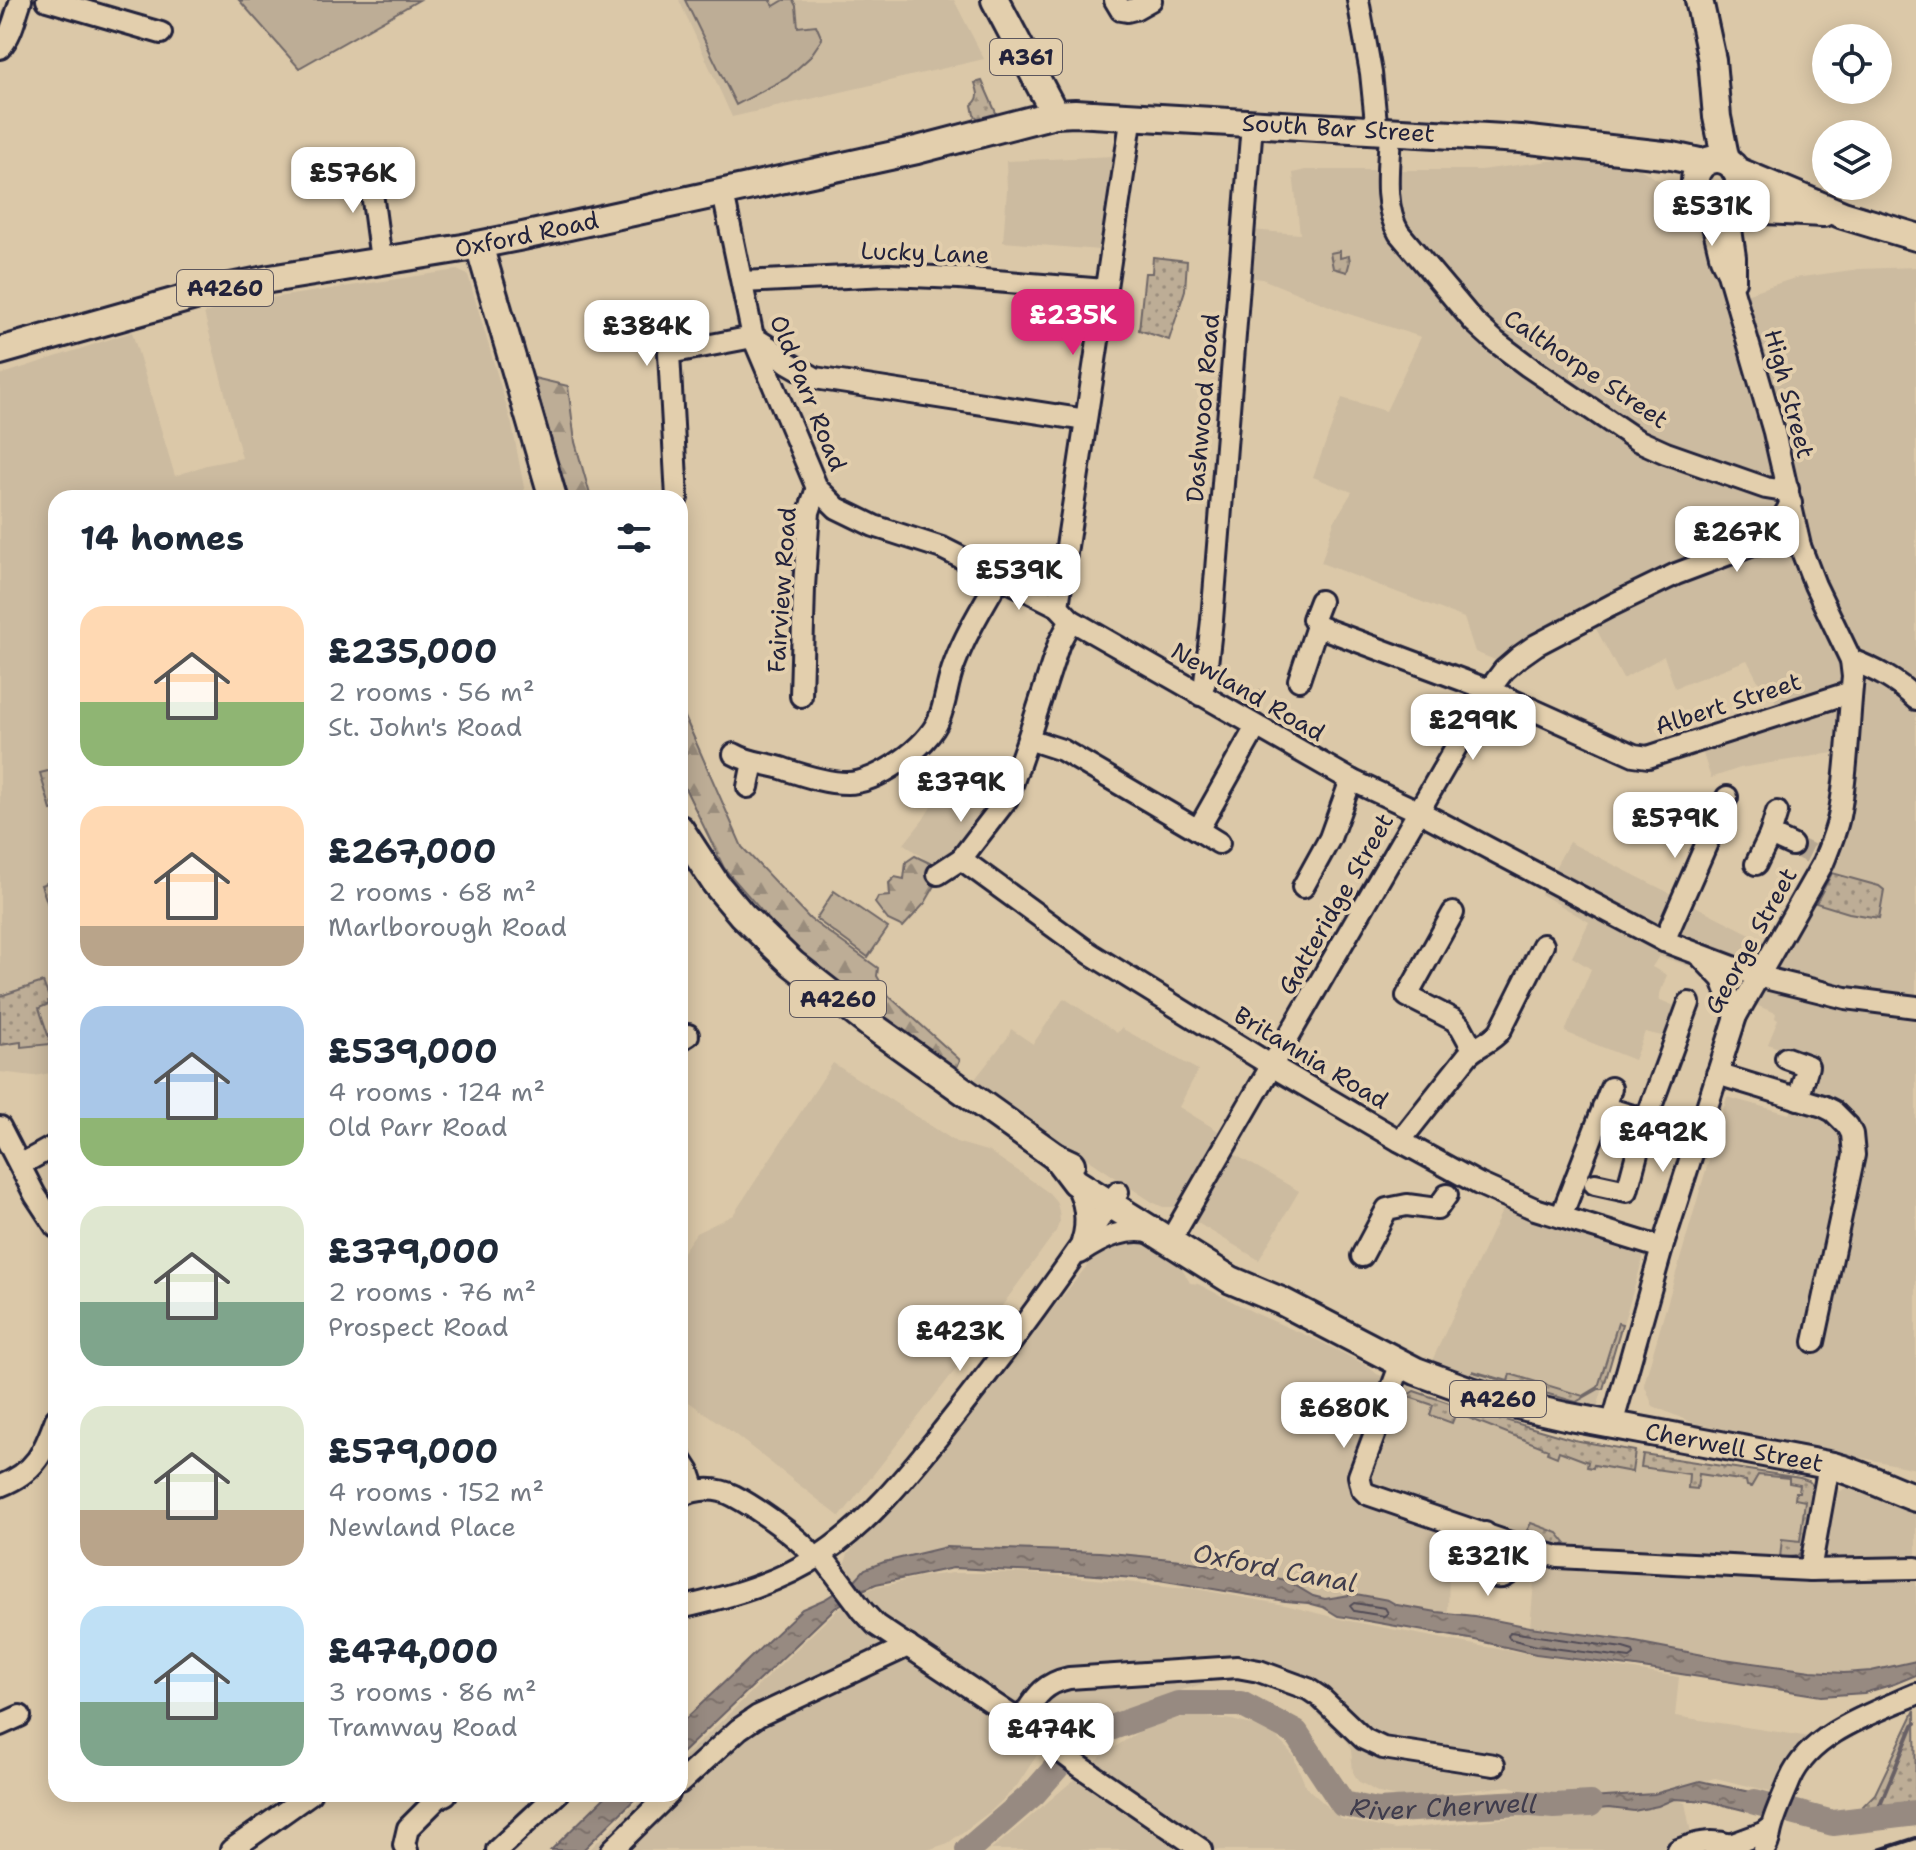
<!DOCTYPE html>
<html lang="en">
<head>
<meta charset="utf-8">
<style>
	:root { --surface:#fff; --page:#f2f2f3; --text:#1f2937; --muted:#747a83; --accent:#db2777 }
	body { margin:0; font-family:"Shantell Sans",sans-serif; background:var(--page); color:var(--text); height:100vh; display:flex; flex-direction:column; font-size:30px; white-space:nowrap }
	* { box-sizing:border-box; margin:0 }
	p { font-size:26px; color:var(--muted) }
	.icon { flex:none; width:44px; height:44px; fill:none; stroke:currentColor; stroke-width:2; stroke-linecap:round; stroke-linejoin:round }
	.map { position:relative; flex:1; overflow:hidden }
	.drawer { position:absolute; left:48px; top:490px; width:640px; height:1312px; display:flex; flex-direction:column; background:var(--surface); border-radius:24px; box-shadow:0 4px 20px #0003 }
	.drawer>* { flex:none }
	.controls { position:absolute; left:1812px; top:24px; display:grid; gap:16px }
	.controls a { display:grid; place-items:center; width:80px; height:80px; border-radius:50%; background:var(--surface); box-shadow:0 4px 20px #0003; font-size:40px }
	.price { position:absolute; translate:-50% -68px; padding:0 18px; border-radius:16px; background:#fff; color:#222; font-size:26px; line-height:52px; filter:drop-shadow(0 2px 4px #0008) }
	.price::after { content:''; position:absolute; left:50%; top:48px; width:24px; height:18px; margin-left:-12px; background:inherit; clip-path:polygon(0 0,100% 0,50% 100%) }
	.price.selected { background:var(--accent); color:#fff }
	ul { padding:0; list-style:none }
	li { display:flex; align-items:center; gap:24px; height:200px; padding:0 32px }
	li span { display:grid; place-items:center; flex:none; width:224px; height:160px; border-radius:24px; color:#555 }
	li>.icon { margin-inline-start:auto }
	span .icon { width:96px; height:96px; fill:#fffc; stroke-width:1 }
	li b { font-size:34px }
	h2 { display:flex; justify-content:space-between; align-items:center; height:96px; padding:0 32px; font-size:34px }
	.map>svg:first-child { display:block }
	.built { fill:#ccbba0 }
	.grass { fill:url(#grass-dots); stroke:#706868; stroke-width:2 }
	.forest { fill:url(#forest-firs); stroke:#706868; stroke-width:2 }
	.park { fill:#bdad96; stroke:#706868; stroke-width:2 }
	.water { fill:url(#water-ripples); stroke:#686065; stroke-width:2 }
	.lines { fill:none; stroke-linecap:round; stroke-linejoin:round }
	.shore { stroke:#514c57; stroke-width:2 }
	.stream { stroke:#686065; stroke-width:4 }
	.river { stroke:#978a81; stroke-width:26 }
	.minor-tunnel { stroke:#b6a792; stroke-width:20; stroke-dasharray:20 10; stroke-linecap:butt }
	.minor-casing { stroke:#22223b; stroke-width:26 }
	.major-casing { stroke:#22223b; stroke-width:32 }
	.minor { stroke:#e3cfad; stroke-width:20 }
	.major { stroke:#e3cfad; stroke-width:26 }
	.rail { stroke:#22223b; stroke-width:4 }
	.labels { text-anchor:middle; stroke-width:8; stroke-linejoin:round; paint-order:stroke }
	.shield { fill:#e3cfad; stroke:#5c565d; stroke-width:2 }
	.shield-label { font-size:22px; font-weight:bold; fill:#22223b }
	.street-label { font-size:24px; fill:#22223b; stroke:#e3cfad }
	.water-label { font-size:26px; font-style:italic; fill:#3f3c4c; stroke:#e3cfad }
</style>
</head>
<body>
<div class="map">
<svg width="1916" height="1850" viewBox="0 0 1916 1850">
	<defs>
		<pattern id="grass-dots" width="8" height="8" patternUnits="userSpaceOnUse" patternTransform="scale(2)"><rect width="8" height="8" fill="#bdad96"/><path d="M2 2h.1M6 6h.1" fill="none" stroke="#998c7c" stroke-width="1.8" stroke-linecap="round"/></pattern>
		<pattern id="forest-firs" width="22" height="20" patternUnits="userSpaceOnUse" patternTransform="scale(2)"><rect width="22" height="20" fill="#bdad96"/><path d="M5 1l3.5 6h-7zM16 11l3.5 6h-7z" fill="#998c7c"/></pattern>
		<pattern id="water-ripples" width="26" height="14" patternUnits="userSpaceOnUse" patternTransform="scale(2)"><rect width="26" height="14" fill="#978a81"/><path d="M2 4q2-2 4 0t4 0M15 11q2-2 4 0t4 0" fill="none" stroke="#7b706b"/></pattern>
	</defs>
	<rect width="100%" height="100%" fill="#dbc8a8"/>
	<filter id="ink" filterUnits="userSpaceOnUse"><feTurbulence type="fractalNoise" baseFrequency=".0125" numOctaves="2"/><feDisplacementMap in="SourceGraphic" scale="16" xChannelSelector="R" yChannelSelector="G"/><feConvolveMatrix kernelMatrix="1 2 1 2 8 2 1 2 1" color-interpolation-filters="sRGB"/></filter>
	<g filter="url(#ink)">
		<g class="built">
			<path d="M679,0H954L984,59L732,117Z"/>
			<path d="M1114,156L1099,250L1003,242L1007,190L1006,161Z"/>
			<path d="M1586,156L1637,167L1673,189L1691,210L1709,242L1727,300L1795,278L1859,269L1916,267V1469L1693,1423L1653,1406L1644,1384L1727,1097L1789,1114L1806,1086L1786,1051L1768,1044L1778,1020L1775,1018L1776,1013L1758,1006L1703,971L1659,956L1652,967L1667,975L1658,999L1677,1007L1666,1037L1645,1032L1634,1060L1565,1032L1591,969L1572,957L1589,922L1541,894L1569,842L1768,943L1828,825L1839,752L1740,768L1711,778L1701,748L1760,729L1768,705L1776,703L1770,686L1760,685L1747,660L1675,688L1664,656L1623,679L1594,625L1518,669L1475,652L1464,618L1321,563L1334,522L1352,492L1313,477L1342,398L1386,411L1421,337L1349,314L1262,279L1247,277L1250,230L1300,234L1293,173L1305,170H1481Z"/>
			<path d="M457,270L468,275L512,425L526,498H56V1072L34,1076L0,1072V375L132,332L175,476L206,465L242,458L204,313L251,301Z"/>
			<path d="M957,764L1003,781L951,850L930,867L922,857L904,844L923,820Z"/>
			<path d="M1064,998L1117,1033L1121,1028L1198,1070L1179,1107L1220,1132L1183,1199L1174,1207H1163L1152,1202L1010,1107L975,1079L1008,1037L1011,1029L1033,1044Z"/>
			<path d="M833,1063L956,1142L990,1152L1024,1175L1049,1193L1056,1201L1059,1211L1060,1221L1056,1231L963,1360L840,1517L728,1429L680,1396V1256L696,1233L733,1215Z"/>
			<path d="M1232,1153L1299,1191L1259,1260L1191,1219Z"/>
			<path d="M1509,1196L1648,1243L1596,1411L1430,1365Z"/>
			<path d="M1144,1238L1177,1259L1190,1283L1198,1284L1257,1314L1317,1340L1366,1365L1377,1374L1467,1409L1574,1440L1632,1449L1643,1454L1800,1478L1809,1481L1813,1486L1841,1491L1846,1487L1861,1490L1882,1494L1916,1509V1661L1871,1671L1844,1673L1811,1671L1724,1659L1625,1640L1530,1627L1535,1572L1538,1571L1536,1558L1450,1529L1448,1613L1397,1605L1388,1600L1325,1599L1313,1596L1286,1580L1181,1560L1100,1552L946,1547L884,1562L855,1580L845,1563L848,1554L930,1463L1090,1262L1106,1249L1126,1239Z"/>
			<path d="M953,1573H1015L1064,1576L1196,1589L1285,1605L1344,1620L1480,1646L1679,1677L1675,1716L1810,1737L1782,1775L1774,1792L1715,1778L1654,1794L1589,1798H1557L1534,1794L1509,1786L1400,1798L1379,1793L1358,1781L1353,1772L1351,1750L1346,1741L1300,1698L1278,1687L1222,1678L1182,1690L1039,1752L1016,1787L991,1811L948,1843L928,1850H589L646,1794H680V1761L837,1610L866,1591L877,1586L888,1585L919,1577Z"/>
			<path d="M1183,1717H1207L1232,1720L1255,1726L1277,1738L1293,1755L1306,1787L1341,1819L1394,1830L1609,1808L1634,1811L1658,1806L1674,1799L1685,1803L1692,1838L1662,1850H991L1103,1755L1149,1725Z"/>
		</g>
		<g class="grass">
			<path d="M982,81L997,115L979,119L974,115L972,105C981,98 978,92 975,83Z"/>
			<path d="M1340,251V258L1349,256L1350,261L1347,272L1333,268L1330,253Z"/>
			<path d="M1153,257L1187,261L1185,290L1169,340L1139,330L1145,273H1152Z"/>
			<path d="M1238,690L1263,691L1256,708L1238,696Z"/>
			<path d="M56,769V809L51,810L40,773Z"/>
			<path d="M1832,873L1879,886L1884,890L1879,918L1849,913L1816,903Z"/>
			<path d="M56,880V916L53,919L41,885Z"/>
			<path d="M43,982L50,1000L48,1001L49,1004L39,1008L51,1044L21,1047V1042L0,1045V996Z"/>
			<path d="M1618,1323L1622,1324L1603,1389H1599L1576,1402L1473,1372V1371L1508,1381L1510,1374L1583,1396L1598,1387Z"/>
			<path d="M1414,1391L1467,1409L1574,1440L1635,1451L1632,1472L1594,1465L1593,1468L1587,1467L1588,1462L1559,1451L1557,1457L1547,1453L1548,1449L1456,1413L1452,1423L1430,1415L1433,1405L1406,1396Z"/>
			<path d="M1643,1454L1800,1478L1809,1481L1813,1486C1813,1505 1810,1543 1797,1556L1780,1558L1782,1539L1800,1541L1805,1501L1795,1499L1796,1492H1799L1800,1485L1789,1483V1478L1758,1475L1751,1487L1747,1486L1746,1481L1699,1474L1697,1489L1688,1488L1689,1474L1641,1467Z"/>
			<path d="M1531,1523L1558,1533L1566,1543L1563,1546H1558L1524,1536Z"/>
			<path d="M1915,1710L1916,1809L1858,1816V1811L1875,1794Z"/>
		</g>
		<g class="forest">
			<path d="M534,378L568,386L575,442L591,498H569L555,455Z"/>
			<path d="M680,706L742,847L810,919L878,968L877,976L889,996L960,1060L955,1072L847,993L793,947L724,868L680,778Z"/>
			<path d="M915,856L944,870L925,903L903,927L888,920L875,903L878,897L890,896L889,883L895,877L904,879L906,862Z"/>
		</g>
		<g class="park">
			<path d="M239,0H419L299,68Z"/>
			<path d="M685,0H773L770,1L774,6L784,0H793L796,6L798,27L816,25L822,39L809,58L787,78L736,105Z"/>
			<path d="M834,891L888,928L868,957L816,919Z"/>
		</g>
		<g class="water">
			<path d="M946,1547L1100,1552L1181,1560L1286,1580L1313,1596L1325,1599L1356,1594L1388,1600L1397,1605L1437,1612L1474,1616L1530,1627L1625,1640L1724,1659L1811,1671L1844,1673L1871,1671L1916,1661V1675L1894,1684L1864,1693L1821,1696L1636,1667L1536,1654L1475,1640L1345,1617L1338,1616L1323,1607L1308,1603L1285,1601L1159,1580L1083,1574L953,1568L876,1584L865,1589L835,1608L680,1755V1724L802,1609L825,1599L855,1580L865,1569L884,1562Z"/>
			<path d="M1700,1781L1774,1797L1767,1816L1708,1801L1674,1799L1658,1806L1634,1811L1609,1808L1553,1813L1557,1798H1589L1654,1794Z"/>
			<path d="M608,1794H640L583,1850H551Z"/>
		</g>
		<g class="lines">
			<g class="shore">
				<path d="M1354,1603L1385,1608L1388,1613L1384,1616L1354,1611L1350,1606Z"/>
				<path d="M1510,1632L1623,1648L1633,1651L1634,1655L1630,1658L1537,1646L1510,1639L1508,1636Z"/>
			</g>
			<path class="stream" d="M1872,1818L1881,1802L1913,1725L1916,1723"/>
			<g class="river">
				<path d="M1755,1802L1833,1823L1916,1813"/>
				<path id="s1" d="M968,1850L1034,1793L1082,1738L1178,1704H1241L1296,1733L1343,1804L1377,1811L1521,1803L1554,1806L1590,1804"/>
			</g>
			<path class="minor-tunnel" d="M1792,845L1811,854"/>
			<defs>
				<g id="minor">
					<path d="M47,0L161,33"/>
					<path d="M1115,0L1121,10L1127,11L1135,9L1151,0"/>
					<path d="M1358,0L1371,73L1377,132"/>
					<path d="M0,48C12,35 15,16 21,0"/>
					<path d="M1390,132C1389,165 1382,204 1399,233L1474,322L1496,342L1528,366L1637,440L1666,453L1766,488L1778,490L1788,489"/>
					<path d="M368,163L381,260"/>
					<path d="M723,193L753,337L817,488L837,508L874,526L942,548L1058,606L1071,620L1351,780L1420,812L1664,941L1757,976L1846,998L1916,1007"/>
					<path d="M1727,201L1735,257V281"/>
					<path d="M742,282L888,275L959,278L1105,290"/>
					<path d="M753,337L772,349L787,362L815,378L1086,420"/>
					<path d="M677,498L669,353L753,337"/>
					<path d="M1753,545C1770,533 1782,522 1791,503"/>
					<path d="M1058,606L1132,115"/>
					<path d="M1317,626L1313,619L1320,601"/>
					<path d="M1851,660C1877,670 1896,680 1916,699"/>
					<path d="M1299,680L1317,626L1489,690L1634,755L1648,757L1851,692"/>
					<path d="M1200,695L1205,682L1212,620L1252,124"/>
					<path d="M801,696L804,587L809,512L817,488"/>
					<path d="M1028,739L1062,750L1198,830L1256,727"/>
					<path d="M734,754C751,764 769,763 787,770C805,776 827,783 847,783C877,783 928,747 939,719C946,702 947,683 954,665C965,635 983,606 999,578"/>
					<path d="M748,787L753,762"/>
					<path d="M1198,830L1219,843"/>
					<path d="M1770,835L1792,845"/>
					<path d="M961,859L1091,954L1272,1066L1400,1141L1479,1184L1535,1209L1662,1248"/>
					<path d="M1756,864L1770,835L1777,812"/>
					<path d="M938,874L961,859L1007,799L1028,739L1059,643L1071,620"/>
					<path d="M1303,887L1330,838L1351,780"/>
					<path d="M1453,913L1407,996L1454,1020L1461,1027L1473,1049"/>
					<path d="M1664,941L1727,797"/>
					<path d="M1702,958L1722,979L1736,1016"/>
					<path d="M680,1040L688,1035"/>
					<path d="M1786,1058L1808,1066L1798,1099"/>
					<path d="M1717,1074L1823,1106L1833,1111L1848,1126L1852,1134L1854,1155L1814,1342"/>
					<path d="M1603,1107L1646,1120"/>
					<path d="M0,1127L35,1195L56,1227"/>
					<path d="M1400,1141L1468,1055C1478,1045 1491,1042 1500,1031L1543,945"/>
					<path d="M20,1165L56,1145"/>
					<path d="M1075,1182C1085,1200 1089,1222 1082,1242"/>
					<path d="M1595,1184L1627,1191L1646,1120L1689,1003"/>
					<path d="M1561,1217L1611,1088"/>
					<path d="M1177,1229L1489,690L1504,670L1519,657L1536,645L1612,605L1676,574L1753,545L1784,541L1800,546"/>
					<path d="M1080,1253C1102,1238 1127,1226 1154,1233"/>
					<path d="M1362,1256L1387,1209L1407,1205L1437,1209L1447,1195"/>
					<path d="M1401,1363L1359,1476L1362,1489L1367,1494L1516,1545L1558,1557L1810,1570L1916,1568"/>
					<path d="M1612,1425L1662,1248L1736,1016L1823,863C1829,848 1836,832 1839,816C1848,770 1848,723 1853,677L1851,660L1815,585L1800,546L1774,432L1728,273L1721,259L1707,201"/>
					<path d="M680,1458L689,1472L695,1490"/>
					<path d="M0,1486C36,1472 44,1452 56,1419"/>
					<path d="M680,1496C699,1488 716,1487 734,1496C755,1507 804,1540 815,1559"/>
					<path d="M1485,1533L1482,1565L1484,1570C1491,1577 1500,1580 1508,1574L1516,1545"/>
					<path d="M821,1555L863,1611L876,1625L1020,1721L1081,1767L1202,1850"/>
					<path d="M1810,1570L1829,1465"/>
					<path d="M680,1608C728,1597 780,1583 822,1554C871,1521 908,1474 945,1428C1006,1352 1063,1273 1118,1192"/>
					<path d="M1020,1721C1035,1699 1041,1684 1069,1678L1237,1667L1259,1671L1308,1689L1320,1697L1364,1739L1383,1748L1494,1765"/>
					<path d="M0,1725L20,1716"/>
					<path d="M680,1783L739,1729L758,1716L908,1646"/>
					<path d="M231,1850L310,1794"/>
					<path d="M407,1850L404,1845L408,1828L438,1798L446,1794"/>
					<path d="M497,1850L557,1794"/>
					<path d="M612,1850L669,1794"/>
					<path d="M1678,1850C1696,1843 1711,1839 1731,1845"/>
					<path d="M1717,1850L1763,1833L1771,1827"/>
					<path d="M1764,1850C1770,1842 1769,1835 1772,1826C1776,1811 1784,1795 1790,1780C1810,1733 1873,1713 1916,1694"/>
				</g>
				<g id="major">
					<path d="M995,0L1055,114"/>
					<path d="M1699,0L1712,60L1717,117L1726,161"/>
					<circle cx="1717" cy="181" r="22"/>
					<path d="M1735,170L1843,215L1916,237"/>
					<path d="M1732,197L1745,209L1823,213"/>
					<path d="M479,245L553,498"/>
					<path id="s2" d="M0,351L216,290L270,279L463,248L523,236L917,150L1055,114L1075,113L1521,139L1672,156L1704,163"/>
					<path d="M680,829L716,884L742,915L793,964L871,1025L1056,1157L1071,1164"/>
					<path id="s3" d="M1056,1157L1075,1182L1231,1280L1281,1301L1416,1371L1471,1391L1517,1405L1565,1416L1833,1466C1862,1474 1888,1488 1916,1498"/>
				</g>
			</defs>
			<use href="#minor" class="minor-casing"/>
			<use href="#major" class="major-casing"/>
			<use href="#minor" class="minor"/>
			<use href="#major" class="major"/>
			<path class="rail" d="M1879,1850L1916,1838"/>
		</g>
	</g>
	<g class="labels">
		<g class="shield">
			<rect x="990" y="39" width="72" height="36" rx="6"/>
			<rect x="177" y="270" width="96" height="36" rx="6"/>
			<rect x="790" y="981" width="96" height="36" rx="6"/>
			<rect x="1450" y="1381" width="96" height="36" rx="6"/>
		</g>
		<g class="shield-label">
			<text x="1026" y="65">A361</text>
			<text x="225" y="296">A4260</text>
			<text x="838" y="1007">A4260</text>
			<text x="1498" y="1407">A4260</text>
		</g>
		<g class="street-label">
			<text dy="8" stroke="none"><textPath href="#s2" startOffset="1366">South Bar Street</textPath></text>
			<text dy="8" stroke="none"><textPath href="#s2" startOffset="540">Oxford Road</textPath></text>
			<text transform="translate(925 253) rotate(2)" y="8">Lucky Lane</text>
			<text transform="translate(1586 369) rotate(34)" y="8">Calthorpe Street</text>
			<text transform="translate(808 393) rotate(68)" y="8">Old Parr Road</text>
			<text transform="translate(1789 394) rotate(75)" y="8">High Street</text>
			<text transform="translate(1203 408) rotate(-85)" y="8">Dashwood Road</text>
			<text transform="translate(782 590) rotate(-86)" y="8">Fairview Road</text>
			<text transform="translate(1248 692) rotate(30)" y="8">Newland Road</text>
			<text transform="translate(1728 704) rotate(-18)" y="8">Albert Street</text>
			<text transform="translate(1336 904) rotate(-60)" y="8">Gatteridge Street</text>
			<text transform="translate(1751 941) rotate(-61)" y="8">George Street</text>
			<text transform="translate(1311 1058) rotate(31)" y="8">Britannia Road</text>
			<text dy="8" stroke="none"><textPath href="#s3" startOffset="750">Cherwell Street</textPath></text>
		</g>
		<g class="water-label">
			<text transform="translate(1275 1568) rotate(11)" y="9">Oxford Canal</text>
			<text dy="9" stroke="none"><textPath href="#s1" startOffset="574">River Cherwell</textPath></text>
		</g>
	</g>
</svg>
<div class="controls">
<a><svg class="icon" aria-label="locate" viewBox="0 0 24 24"><circle cx="12" cy="12" r="6"/><path d="M12 2v4M12 18v4M2 12h4M18 12h4"/></svg></a>
<a><svg class="icon" aria-label="layers" viewBox="0 0 24 24"><path d="M12 4l9 5-9 5-9-5zM3 14l9 5 9-5"/></svg></a>
</div>
<b class="price" style="left:353px;top:215px">£576K</b>
<b class="price" style="left:1712px;top:248px">£531K</b>
<b class="price selected" style="left:1073px;top:357px">£235K</b>
<b class="price" style="left:647px;top:368px">£384K</b>
<b class="price" style="left:1737px;top:574px">£267K</b>
<b class="price" style="left:1019px;top:612px">£539K</b>
<b class="price" style="left:1473px;top:762px">£299K</b>
<b class="price" style="left:961px;top:824px">£379K</b>
<b class="price" style="left:1675px;top:860px">£579K</b>
<b class="price" style="left:1663px;top:1174px">£492K</b>
<b class="price" style="left:960px;top:1373px">£423K</b>
<b class="price" style="left:1344px;top:1450px">£680K</b>
<b class="price" style="left:1488px;top:1598px">£321K</b>
<b class="price" style="left:1051px;top:1771px">£474K</b>
<section class="drawer">
<h2>14 homes<svg class="icon" aria-label="filters" viewBox="0 0 24 24"><path d="M4 7h16M4 17h16"/><circle cx="9" cy="7" r="2"/><circle cx="15" cy="17" r="2"/></svg></h2>
<ul>
<li><span style="background:linear-gradient(#ffd9b3 60%,#8fb573 0)"><svg class="icon" aria-label="home" viewBox="0 0 24 24"><path d="M3 11l9-7 9 7M6 9v11h12V9"/></svg></span><div><b>£235,000</b><p>2 rooms · 56 m²</p><p>St. John's Road</p></div></li>
<li><span style="background:linear-gradient(#ffd9b3 75%,#b9a48a 0)"><svg class="icon" aria-label="home" viewBox="0 0 24 24"><path d="M3 11l9-7 9 7M6 9v11h12V9"/></svg></span><div><b>£267,000</b><p>2 rooms · 68 m²</p><p>Marlborough Road</p></div></li>
<li><span style="background:linear-gradient(#a9c7e8 70%,#8fb573 0)"><svg class="icon" aria-label="home" viewBox="0 0 24 24"><path d="M3 11l9-7 9 7M6 9v11h12V9"/></svg></span><div><b>£539,000</b><p>4 rooms · 124 m²</p><p>Old Parr Road</p></div></li>
<li><span style="background:linear-gradient(#dfe7d0 60%,#7fa58c 0)"><svg class="icon" aria-label="home" viewBox="0 0 24 24"><path d="M3 11l9-7 9 7M6 9v11h12V9"/></svg></span><div><b>£379,000</b><p>2 rooms · 76 m²</p><p>Prospect Road</p></div></li>
<li><span style="background:linear-gradient(#dfe7d0 65%,#b9a48a 0)"><svg class="icon" aria-label="home" viewBox="0 0 24 24"><path d="M3 11l9-7 9 7M6 9v11h12V9"/></svg></span><div><b>£579,000</b><p>4 rooms · 152 m²</p><p>Newland Place</p></div></li>
<li><span style="background:linear-gradient(#bfe0f5 60%,#7fa58c 0)"><svg class="icon" aria-label="home" viewBox="0 0 24 24"><path d="M3 11l9-7 9 7M6 9v11h12V9"/></svg></span><div><b>£474,000</b><p>3 rooms · 86 m²</p><p>Tramway Road</p></div></li>
</ul>
</section>
</div>
</body>
</html>
